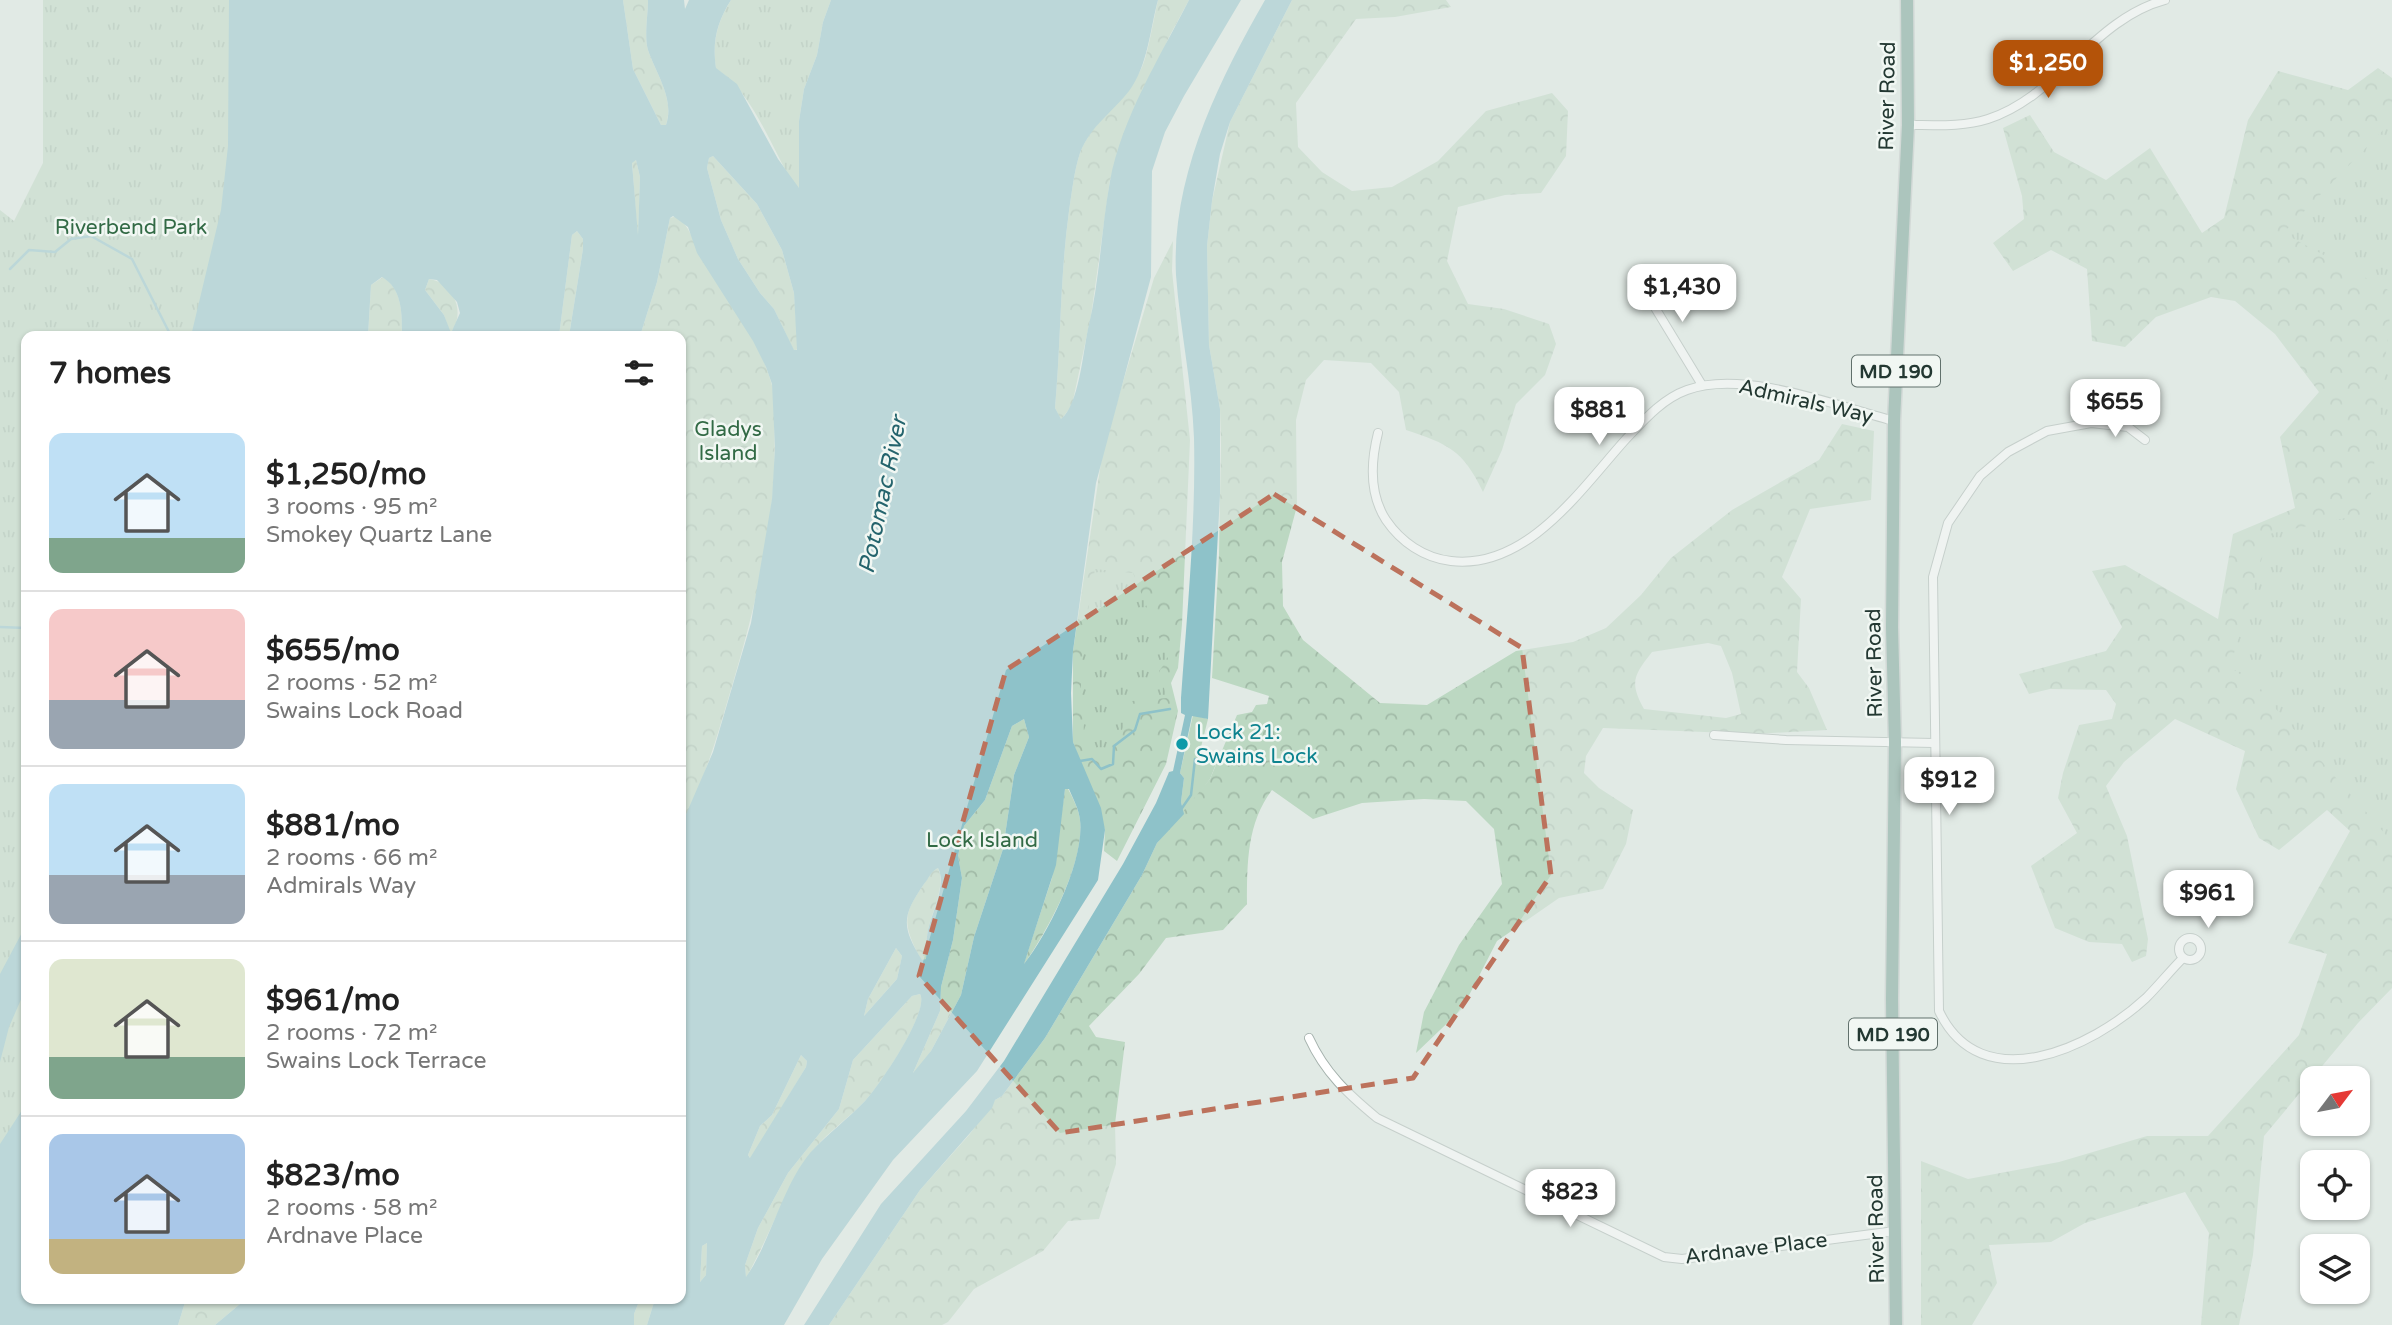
<!DOCTYPE html>
<html lang="en">
<head>
<meta charset="utf-8">
<style>
	:root { --surface:#fff; --page:#f2f2f2; --text:#222; --muted:#767676; --line:#e0e0e0; --accent:#b45309 }
	body { margin:0; font-family:"Varela Round",sans-serif; background:var(--page); color:var(--text); height:100vh; display:flex; flex-direction:column; font-size:26px; white-space:nowrap }
	* { box-sizing:border-box; margin:0 }
	p { font-size:23px; color:var(--muted) }
	.icon { flex:none; width:38px; height:38px; fill:none; stroke:currentColor; stroke-width:2; stroke-linecap:round; stroke-linejoin:round }
	.map { position:relative; flex:1; overflow:hidden }
	.details { position:absolute; left:21px; top:331px; width:665px; height:973px; display:flex; flex-direction:column; background:var(--surface); border-radius:14px; box-shadow:0 2px 5px #0004 }
	.details>* { flex:none }
	.needle { width:46px; rotate:58deg }
	.buttons { position:absolute; left:2300px; top:1066px; display:grid; gap:14px }
	.buttons a { display:grid; place-items:center; width:70px; height:70px; border-radius:14px; background:var(--surface); box-shadow:0 2px 5px #0004; font-size:35px }
	.price { position:absolute; translate:-50% -60px; padding:0 16px; border-radius:14px; background:#fff; color:#222; font-size:23px; line-height:46px; filter:drop-shadow(0 2px 4px #0008) }
	.price::after { content:''; position:absolute; left:50%; top:42px; width:21px; height:16px; margin-left:-10px; background:inherit; clip-path:polygon(0 0,100% 0,50% 100%) }
	.price.active { background:var(--accent); color:#fff }
	ul { padding:0; list-style:none }
	li { display:flex; align-items:center; gap:21px; height:175px; padding:0 28px }
	li+li { border-top:2px solid var(--line) }
	li span { display:grid; place-items:center; flex:none; width:196px; height:140px; border-radius:14px; color:#555 }
	li>.icon { margin-inline-start:auto }
	span .icon { width:84px; height:84px; fill:#fffc; stroke-width:1 }
	li b { font-size:30px }
	h2 { display:flex; justify-content:space-between; align-items:center; height:84px; padding:0 28px; font-size:30px }
	.map>svg:first-child { display:block }
	.grass { fill:#bcd8c2 }
	.forest { fill:url(#forest-crowns); fill-rule:evenodd }
	.park { fill:url(#park-tufts) }
	.water { fill:#8ec2c9; fill-rule:evenodd }
	.lines { fill:none; stroke-linecap:round; stroke-linejoin:round }
	.stream { stroke:#8ec2c9; stroke-width:2.5 }
	.street-casing { stroke:#a4b1ac; stroke-width:10 }
	.primary-casing { stroke:#c1c7c6; stroke-width:15 }
	.street { stroke:#fff; stroke-width:8 }
	.primary { stroke:#6a9a8c; stroke-width:12 }
	.marked { fill:none; stroke:#bc725c; stroke-width:5; stroke-dasharray:14 9; stroke-linejoin:round }
	.culture-dot { fill:#0f9aa8; stroke:#f1f7f3; stroke-width:2.5 }
	.labels { text-anchor:middle; stroke-width:5; stroke-linejoin:round; paint-order:stroke }
	.shield { fill:#f1f7f3; stroke:#61716c; stroke-width:2 }
	.shield-label { font-size:19px; font-weight:bold; fill:#233832 }
	.street-label { font-size:21px; fill:#233832; stroke:#f1f7f3 }
	.park-label { font-size:21px; fill:#326a45; stroke:#f1f7f3 }
	.culture-label { font-size:21px; fill:#0d838f; stroke:#f1f7f3; text-anchor:start }
	.water-label { font-size:23px; font-style:italic; fill:#24646d; stroke:#f1f7f3 }
</style>
</head>
<body>
<div class="map">
<svg width="2392" height="1325" viewBox="0 0 2392 1325">
	<defs>
		<pattern id="forest-crowns" width="20" height="18" patternUnits="userSpaceOnUse" patternTransform="scale(1.75)"><rect width="20" height="18" fill="#bcd8c2"/><path d="M2 6a3 3 0 1 1 6 0M12 15a3 3 0 1 1 6 0" fill="none" stroke="#a1baa7"/></pattern>
		<pattern id="park-tufts" width="24" height="20" patternUnits="userSpaceOnUse" patternTransform="scale(1.75)"><rect width="24" height="20" fill="#bcd8c2"/><path d="M3 7l-1-3M5 7V3M7 7l1-3M15 17l-1-3M17 17v-4M19 17l1-3" fill="none" stroke="#a1baa7"/></pattern>
	</defs>
	<rect width="100%" height="100%" fill="#e1eae5"/>
	<path class="grass" d="M1193,715L1208,719L1199,755L1220,754L1210,779L1184,814L1181,802L1184,778L1180,773Z"/>
	<g class="forest">
		<path d="M623,0H648C648,15 644,36 648,50C656,74 675,99 666,125H661L633,69Z"/>
		<path d="M1158,0H1189L1168,39L1110,180L1091,316L1072,405L1061,420L1055,408C1061,342 1060,276 1069,211C1072,192 1074,171 1080,153C1093,119 1127,100 1142,67C1148,54 1154,17 1158,0Z"/>
		<path d="M1292,0H1446L1451,7L1395,17L1356,19L1296,103L1298,147L1322,172L1352,191L1392,187L1438,161L1486,111L1552,93L1568,111L1566,156L1541,193L1505,195L1458,207L1447,261L1468,304L1504,309L1549,324L1556,344L1545,375L1516,404L1502,450L1483,492C1463,450 1448,444 1406,430L1399,392L1371,363L1324,360L1306,380L1296,420L1297,506L1282,562L1283,606L1303,640L1380,703L1427,705L1516,651L1573,642L1606,628L1641,595L1671,558L1732,510L1819,460L1842,424L1874,431L1871,500L1810,509L1782,577L1801,599L1797,672L1809,688L1827,730L1755,734L1603,728L1586,756L1584,773L1599,788L1633,810L1626,844L1603,889L1559,898L1497,941L1462,1009L1416,1053L1424,1012L1459,945L1502,884L1494,829L1466,801L1424,799L1362,803L1313,819L1272,790C1247,823 1247,863 1247,904L1223,930L1166,938L1139,974L1089,1026L1096,1037L1125,1042L1115,1124L1116,1164L1099,1219L1068,1221L1043,1251L974,1289L948,1322L942,1325H829L920,1190L969,1135L995,1100L1002,1096L1045,1038L1142,875L1157,843L1210,779L1237,715L1252,712L1256,705L1267,704L1269,696L1212,678L1219,555L1221,445L1220,409L1209,345L1207,246L1212,201L1230,122ZM1708,643L1721,646L1732,673L1741,714L1726,718L1644,709C1629,682 1634,675 1652,652Z"/>
		<path d="M2378,68L2392,78V988L2358,1023L2264,1136L2253,1255L2239,1325H2201L2209,1233L2185,1192L2085,1223L2051,1242L1989,1245L1997,1283L1972,1325H1921V1161L1968,1179L2059,1162L2147,1136H2208L2299,1035L2327,954L2288,943L2350,831L2327,810L2279,850L2259,838L2236,789L2245,751L2175,719L2124,762L2106,786L2127,836L2148,939L2146,956L2132,962L2122,944L2089,942L2055,928L2031,866L2077,833L2058,798L2063,773L2079,725L2112,719L2116,704L2106,690L2050,689L2029,694L2019,674L2106,651L2122,627L2092,571L2125,565L2218,619L2233,534L2295,508L2280,437L2319,392L2275,334L2235,301L2211,297L2156,317L2125,347L2092,341L2087,269L2051,250L2013,271L1993,243L2024,219L2022,196L2003,128L2030,115L2054,152L2106,180L2150,148L2202,233L2224,218L2248,120L2278,71L2348,90Z"/>
		<path d="M713,156L757,204L782,250L794,293L798,349L794,351L774,309L760,293L738,259L721,220L707,168L709,158Z"/>
		<path d="M636,160L640,177L638,240L632,162Z"/>
		<path d="M677,216C692,228 698,254 709,270C732,304 760,342 771,382C775,394 774,411 774,424C779,516 755,609 729,696C716,741 703,784 681,826V336H640L657,282L670,218Z"/>
		<path d="M577,231L583,239V249L569,336H559L572,235Z"/>
		<path d="M1173,241L1172,271L1190,440L1182,624L1178,668L1171,683L1178,711L1166,764L1117,861L1104,851L1105,830L1073,742V651L1103,449L1154,278Z"/>
		<path d="M383,277C403,290 402,315 402,336H368L371,285Z"/>
		<path d="M429,279C454,282 467,315 450,333L444,315L425,290Z"/>
		<path d="M1024,719L1029,737L1014,775L1003,849L974,937L961,995L931,1051L922,1066L913,1073L940,1011L941,987L953,940L962,878L958,856L964,826L985,800L1012,726Z"/>
		<path d="M1065,789H1068C1073,798 1079,810 1080,820C1085,863 1047,932 1023,966L1052,878Z"/>
		<path d="M938,868C946,886 932,911 928,930C926,939 927,950 926,959L922,961C896,914 908,910 933,870Z"/>
		<path d="M896,948L902,956L897,979L864,1016L868,999Z"/>
		<path d="M920,994C930,1012 879,1086 865,1101C847,1120 822,1136 807,1158C783,1195 768,1239 746,1278L745,1265L758,1228L788,1173L839,1109L853,1060L912,996Z"/>
		<path d="M801,1055L807,1061L806,1067L751,1159L748,1155L760,1126L772,1115Z"/>
		<path d="M707,1243L706,1275L700,1282L702,1246Z"/>
		<path d="M186,1299H246L215,1325H178Z"/>
		<path d="M640,1299H655L647,1325H634V1314Z"/>
	</g>
	<g class="park">
		<path d="M43,0H245L215,336H26V1139L0,1166V210L14,221L43,163Z"/>
		<path d="M731,0H831L823,22L817,55L804,89L799,121V188L795,187C773,151 752,90 716,69C712,43 717,22 731,0Z"/>
		<path d="M2392,121V292L2283,233Z"/>
		<path d="M2392,297V842L2255,685L2230,667L2269,534L2369,513Z"/>
		<path d="M1095,569L1133,573L1168,659L1159,671L1167,698L1132,701L1121,733L1105,757L1082,745C1087,723 1080,706 1081,685C1081,646 1089,607 1095,569Z"/>
	</g>
	<g class="water">
		<path d="M229,0H623L633,69L661,125H666C675,99 656,74 648,50C644,36 648,15 648,0H684L685,9L689,0H731C717,22 712,42 716,68L737,84L778,159L799,188V121L804,89L817,55L823,22L831,0H1158C1150,29 1148,66 1129,91C1113,112 1091,125 1080,153C1074,171 1072,192 1069,211C1060,276 1061,342 1055,408L1061,419C1079,405 1083,352 1088,329C1100,280 1101,230 1110,181C1122,117 1160,57 1189,0H1241L1184,96L1165,132L1152,171L1151,277L1096,483L1073,651L1071,693L1073,742L1101,808L1105,830L1098,880L977,1071L893,1160L822,1259L784,1325H647L655,1299L681,1298V826L713,752L751,623L772,499L775,448L772,384L766,367L753,341L697,253L688,227L673,216L670,218L657,282L640,336H569L583,249V239L577,231L572,235L559,336H402C402,315 403,289 382,277L371,285L368,336H191L221,210L228,146ZM713,156L757,204L782,250L794,293L797,350H794L774,309L760,293L738,259L721,220L707,168L709,158ZM636,160L640,177L638,235L632,163ZM429,279L437,280L457,302L460,313L451,333L444,315L425,290ZM1024,719L1029,737L1014,775L1003,849L974,937L961,995L931,1051L913,1073L940,1011L941,987L953,940L962,878L958,856L964,826L985,800L1012,726ZM1065,789H1069C1073,799 1079,809 1080,820C1085,859 1049,933 1024,964L1056,865ZM938,868C947,885 932,912 928,930C926,939 927,949 926,959L922,960C901,926 902,916 924,884C929,878 931,871 938,868ZM896,948L902,956L897,979L864,1016L868,999ZM920,994C930,1011 879,1086 865,1101C848,1119 827,1134 810,1153C782,1187 770,1243 746,1277L745,1265L758,1228L788,1173L839,1109L853,1060L912,996ZM801,1055L807,1061L806,1067L750,1158L748,1155L760,1126L772,1115ZM707,1243L706,1275L700,1282L702,1246Z"/>
		<path d="M1265,0H1292L1230,122L1220,154L1212,201L1207,246L1209,345L1220,409V495L1208,719L1192,716L1180,773L1184,778L1181,802L1184,814L1157,843L1142,875L1045,1038L1002,1096L995,1100L992,1108L920,1190L829,1325H804L881,1204L966,1111L1004,1061L1123,864L1156,803L1169,772L1173,771L1185,715L1181,713V698C1187,612 1196,525 1194,438C1192,383 1180,329 1176,275C1171,177 1218,82 1265,0Z"/>
		<path d="M26,925V988L9,1027L0,1062V974Z"/>
		<path d="M26,1104V1298L186,1299L178,1325H0V1144Z"/>
		<path d="M246,1299V1298L640,1299L634,1314V1325H215Z"/>
	</g>
	<g class="lines">
		<g class="stream">
			<path d="M10,269L29,250L55,252L71,239L91,236L132,259L171,336"/>
			<path d="M0,627L26,628"/>
			<path d="M1080,761L1092,759L1101,769L1113,764L1114,746L1135,730L1140,714L1170,709"/>
			<path d="M1180,811L1191,795L1195,759"/>
		</g>
		<defs>
			<g id="street">
				<path d="M1908,125C1935,125 1963,127 1988,119C2057,97 2094,19 2165,0"/>
				<path d="M1637,278L1702,385"/>
				<path d="M1378,433C1371,461 1369,494 1386,520C1401,542 1424,558 1451,561C1527,570 1581,489 1626,439C1644,420 1662,399 1687,390C1743,369 1837,406 1894,421"/>
				<path d="M2145,440L2128,427L2091,423L2047,431L2008,452L1980,476L1948,523L1933,577L1939,1011C1981,1100 2092,1048 2146,998C2159,985 2170,971 2183,958"/>
				<path d="M1714,735L1786,740L1934,743"/>
				<circle cx="2190" cy="949" r="11"/>
				<path d="M1309,1038C1325,1073 1348,1094 1377,1118L1664,1257L1682,1259L1895,1231"/>
			</g>
			<path id="primary" d="M1896,1325L1892,999L1895,742L1892,627L1894,421L1908,125L1907,0"/>
		</defs>
		<use href="#street" class="street-casing"/>
		<use href="#primary" class="primary-casing"/>
		<use href="#street" class="street"/>
		<use href="#primary" class="primary"/>
	</g>
	<path d="M0 0H2392V1325H0ZM1274,494L1522,648L1551,875L1413,1078L1060,1133L919,976L1006,670Z" fill="#e1eae5" fill-opacity=".55" fill-rule="evenodd"/>
	<path class="marked" d="M1274,494L1522,648L1551,875L1413,1078L1060,1133L919,976L1006,670Z"/>
	<circle class="culture-dot" cx="1182" cy="744" r="7"/>
	<g class="labels">
		<g class="shield">
			<rect x="1852" y="355.5" width="88" height="31" rx="5"/>
			<rect x="1849" y="1018.5" width="88" height="31" rx="5"/>
		</g>
		<g class="shield-label">
			<text x="1896" y="378">MD 190</text>
			<text x="1893" y="1041">MD 190</text>
		</g>
		<g class="street-label">
			<text transform="translate(1887 96) rotate(-89)" y="7">River Road</text>
			<text transform="translate(1806 401) rotate(13)" y="7">Admirals Way</text>
			<text transform="translate(1874 663) rotate(-91)" y="7">River Road</text>
			<text transform="translate(1876 1229) rotate(-91)" y="7">River Road</text>
			<text transform="translate(1756 1248) rotate(-7)" y="7">Ardnave Place</text>
		</g>
		<g class="park-label">
			<text x="131" y="234">Riverbend Park</text>
			<text x="728" y="436">Gladys<tspan x="728" dy="24">Island</tspan></text>
			<text x="982" y="847">Lock Island</text>
		</g>
		<g class="culture-label">
			<text x="1196" y="739">Lock 21:<tspan x="1196" dy="24">Swains Lock</tspan></text>
		</g>
		<g class="water-label">
			<text transform="translate(882 495) rotate(-78)" y="8">Potomac River</text>
		</g>
	</g>
</svg>
<div class="buttons">
<a><svg class="needle" viewBox="-14 -14 28 28"><path d="M0-13l5 13h-10z" fill="#e53935"/><path d="M0 13l5-13h-10z" fill="#767676"/></svg></a>
<a><svg class="icon" aria-label="locate" viewBox="0 0 24 24"><circle cx="12" cy="12" r="6"/><path d="M12 2v4M12 18v4M2 12h4M18 12h4"/></svg></a>
<a><svg class="icon" aria-label="layers" viewBox="0 0 24 24"><path d="M12 4l9 5-9 5-9-5zM3 14l9 5 9-5"/></svg></a>
</div>
<b class="price active" style="left:2048px;top:100px">$1,250</b>
<b class="price" style="left:1682px;top:324px">$1,430</b>
<b class="price" style="left:2115px;top:439px">$655</b>
<b class="price" style="left:1599px;top:447px">$881</b>
<b class="price" style="left:1949px;top:817px">$912</b>
<b class="price" style="left:2208px;top:930px">$961</b>
<b class="price" style="left:1570px;top:1229px">$823</b>
<section class="details">
<h2>7 homes<svg class="icon" aria-label="filters" viewBox="0 0 24 24"><path d="M4 7h16M4 17h16"/><circle cx="9" cy="7" r="2"/><circle cx="15" cy="17" r="2"/></svg></h2>
<ul>
<li><span style="background:linear-gradient(#bfe0f5 75%,#7fa58c 0)"><svg class="icon" aria-label="home" viewBox="0 0 24 24"><path d="M3 11l9-7 9 7M6 9v11h12V9"/></svg></span><div><b>$1,250/mo</b><p>3 rooms · 95 m²</p><p>Smokey Quartz Lane</p></div></li>
<li><span style="background:linear-gradient(#f6c9c9 65%,#9aa5b1 0)"><svg class="icon" aria-label="home" viewBox="0 0 24 24"><path d="M3 11l9-7 9 7M6 9v11h12V9"/></svg></span><div><b>$655/mo</b><p>2 rooms · 52 m²</p><p>Swains Lock Road</p></div></li>
<li><span style="background:linear-gradient(#bfe0f5 65%,#9aa5b1 0)"><svg class="icon" aria-label="home" viewBox="0 0 24 24"><path d="M3 11l9-7 9 7M6 9v11h12V9"/></svg></span><div><b>$881/mo</b><p>2 rooms · 66 m²</p><p>Admirals Way</p></div></li>
<li><span style="background:linear-gradient(#dfe7d0 70%,#7fa58c 0)"><svg class="icon" aria-label="home" viewBox="0 0 24 24"><path d="M3 11l9-7 9 7M6 9v11h12V9"/></svg></span><div><b>$961/mo</b><p>2 rooms · 72 m²</p><p>Swains Lock Terrace</p></div></li>
<li><span style="background:linear-gradient(#a9c7e8 75%,#c2b280 0)"><svg class="icon" aria-label="home" viewBox="0 0 24 24"><path d="M3 11l9-7 9 7M6 9v11h12V9"/></svg></span><div><b>$823/mo</b><p>2 rooms · 58 m²</p><p>Ardnave Place</p></div></li>
</ul>
</section>
</div>
</body>
</html>
